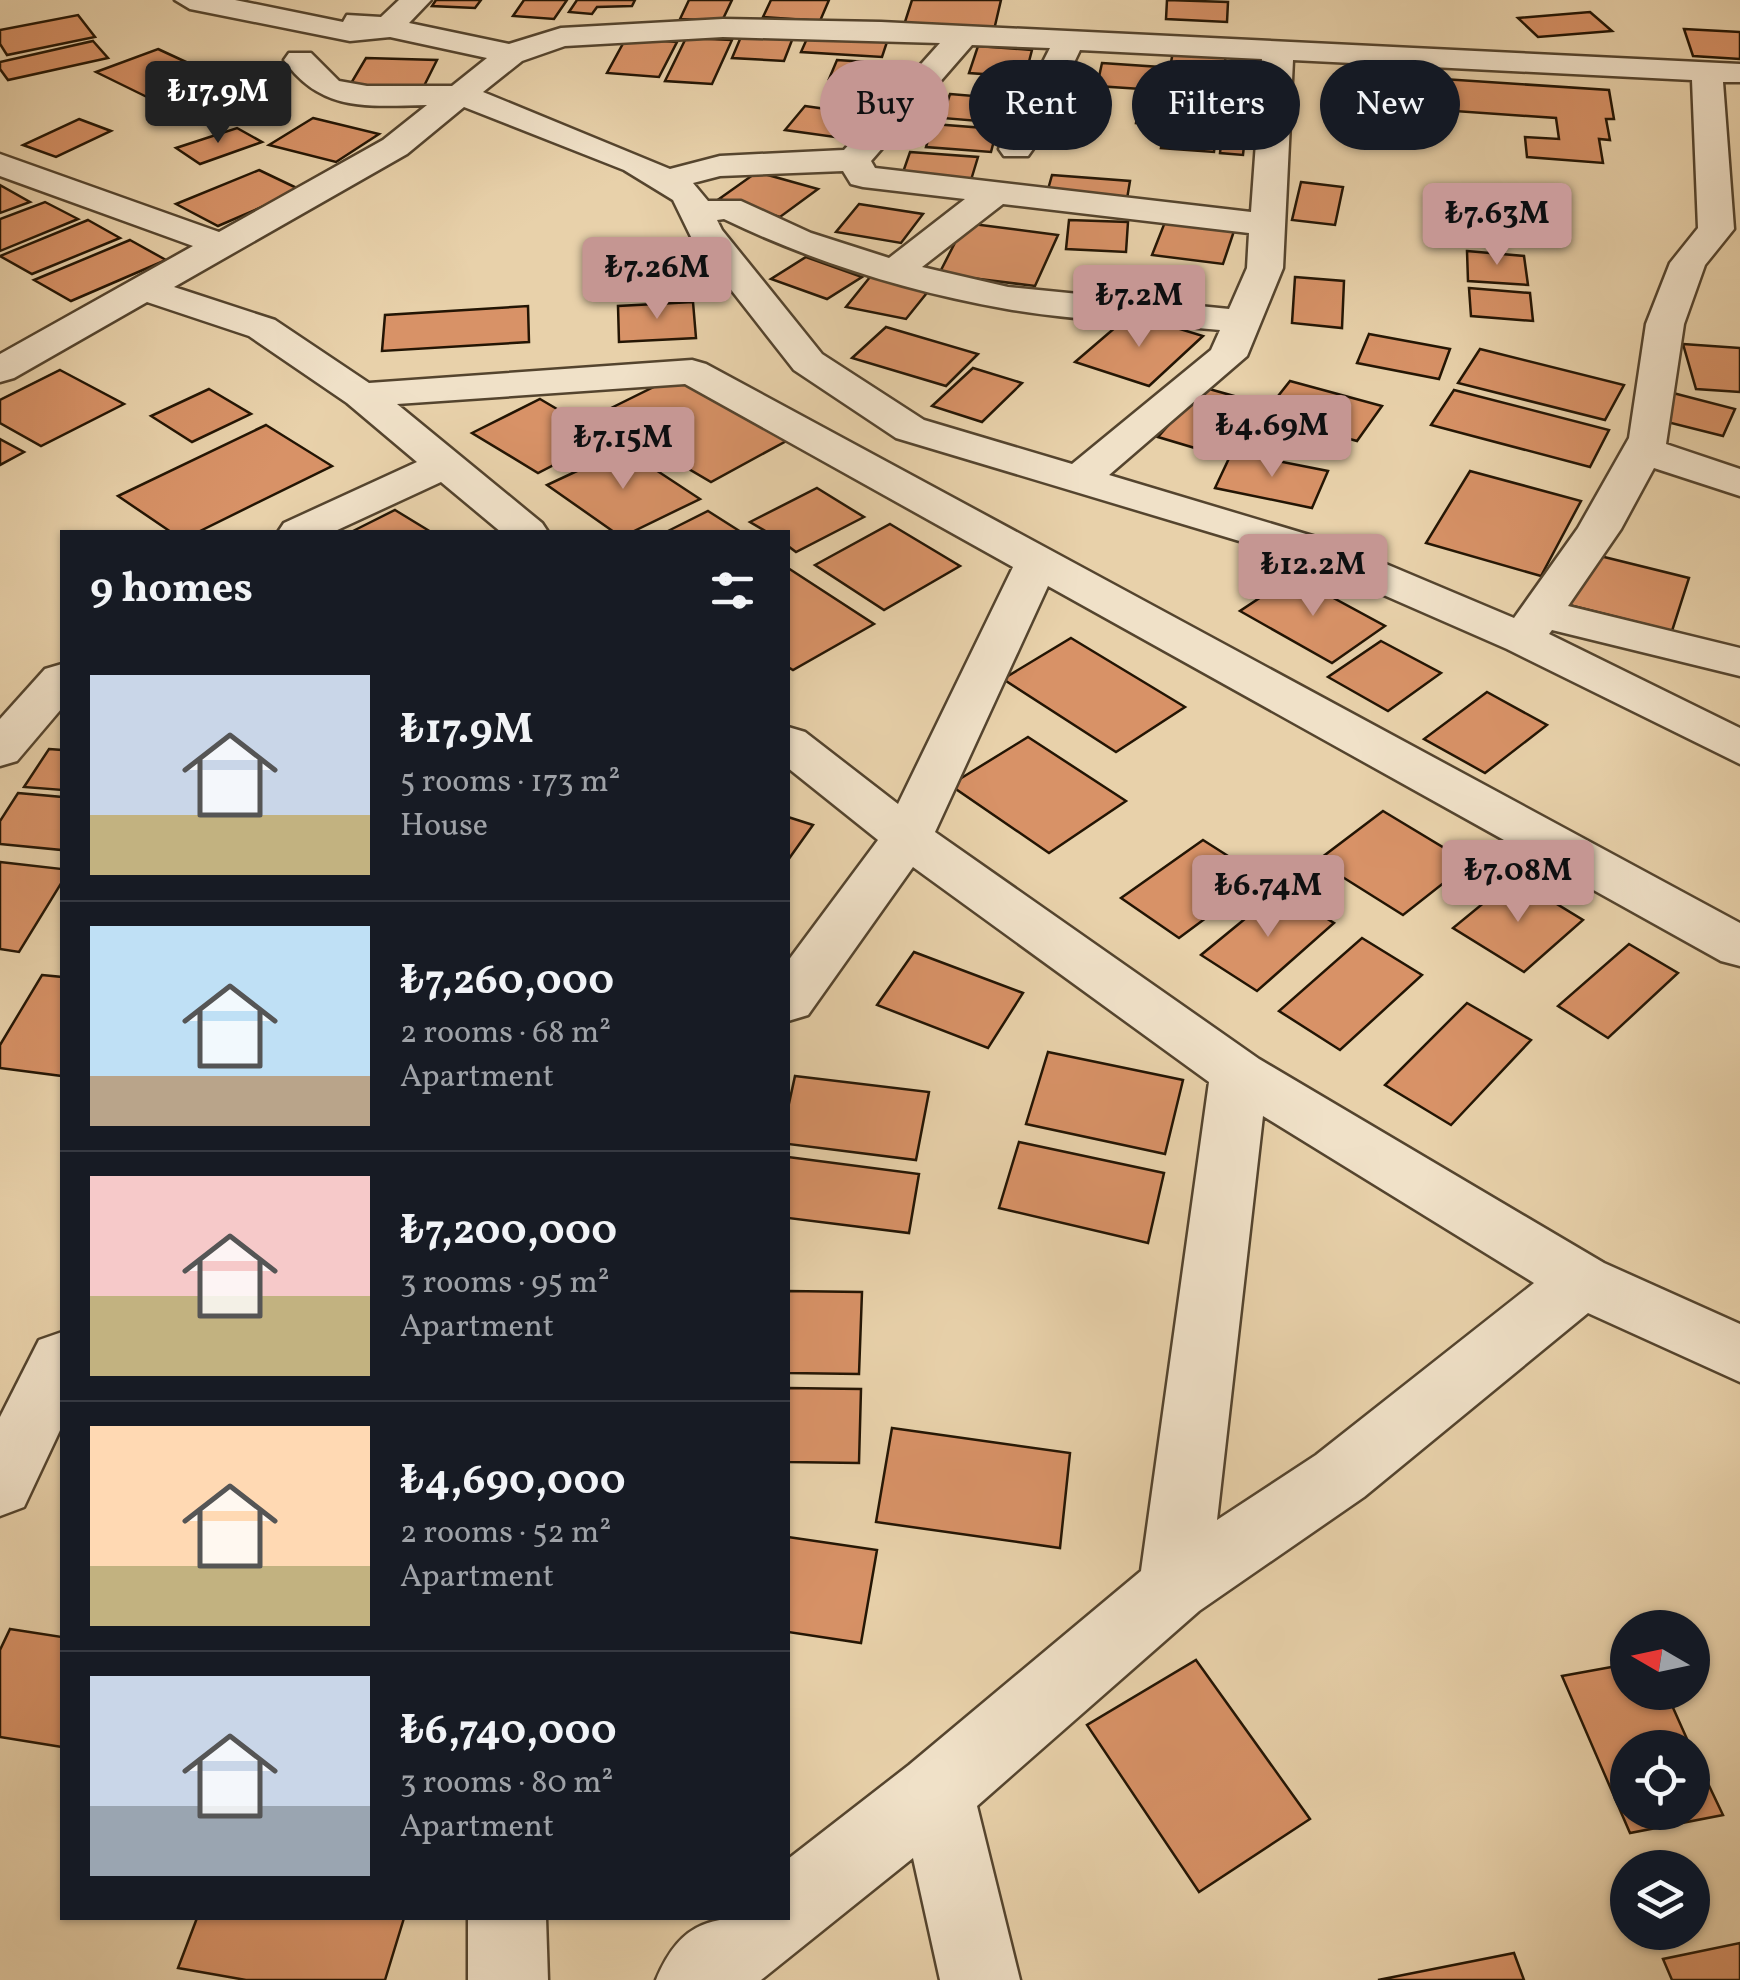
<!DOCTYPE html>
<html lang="en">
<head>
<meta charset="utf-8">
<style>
	:root { --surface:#171b24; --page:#242831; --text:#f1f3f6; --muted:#9ea1a6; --line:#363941; --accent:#c59692 }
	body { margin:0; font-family:Vollkorn,serif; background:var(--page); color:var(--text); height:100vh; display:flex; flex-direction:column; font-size:38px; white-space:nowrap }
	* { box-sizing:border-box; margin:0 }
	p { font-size:32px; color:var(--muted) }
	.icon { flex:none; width:55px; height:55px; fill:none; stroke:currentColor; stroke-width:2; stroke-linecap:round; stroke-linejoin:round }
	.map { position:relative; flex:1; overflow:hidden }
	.details { position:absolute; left:60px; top:530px; width:730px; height:1390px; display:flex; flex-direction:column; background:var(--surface); border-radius:0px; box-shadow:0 2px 8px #0004 }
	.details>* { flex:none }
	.guide { position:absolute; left:820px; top:60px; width:770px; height:90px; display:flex; gap:20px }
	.needle { width:65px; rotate:279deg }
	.fabs { position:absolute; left:1610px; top:1610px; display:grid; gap:20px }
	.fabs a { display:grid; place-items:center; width:100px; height:100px; border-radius:50%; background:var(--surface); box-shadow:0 2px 8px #0004; font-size:50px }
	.price { position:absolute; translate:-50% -85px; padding:0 22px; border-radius:10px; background:var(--accent); color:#111; font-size:32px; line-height:65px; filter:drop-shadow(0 2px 5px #0008) }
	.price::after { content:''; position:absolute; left:50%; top:60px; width:30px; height:22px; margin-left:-15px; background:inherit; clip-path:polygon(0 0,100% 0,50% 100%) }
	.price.selected { background:#222; color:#fff }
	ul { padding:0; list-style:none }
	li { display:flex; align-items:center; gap:30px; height:250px; padding:0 30px }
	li+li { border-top:2px solid var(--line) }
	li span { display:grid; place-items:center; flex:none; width:280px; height:200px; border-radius:0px; color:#555 }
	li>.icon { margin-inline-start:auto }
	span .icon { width:120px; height:120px; fill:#fffc; stroke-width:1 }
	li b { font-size:42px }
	h2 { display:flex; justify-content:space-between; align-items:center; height:120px; padding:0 30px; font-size:42px }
	.tag { padding:0 35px; border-radius:45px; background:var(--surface); box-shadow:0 2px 8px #0004; font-size:35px; line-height:90px }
	.tag.selected { background:var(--accent); color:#111 }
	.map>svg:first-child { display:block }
	.building { fill:#d89267; stroke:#231504; stroke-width:2.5 }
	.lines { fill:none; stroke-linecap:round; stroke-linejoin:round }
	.minor-casing { stroke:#54442e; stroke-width:5 }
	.minor { fill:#f0e1c8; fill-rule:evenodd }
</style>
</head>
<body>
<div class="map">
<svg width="1740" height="1980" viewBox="0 0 1740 1980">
	<rect width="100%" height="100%" fill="#e8d1aa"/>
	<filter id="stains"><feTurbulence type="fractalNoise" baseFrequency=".002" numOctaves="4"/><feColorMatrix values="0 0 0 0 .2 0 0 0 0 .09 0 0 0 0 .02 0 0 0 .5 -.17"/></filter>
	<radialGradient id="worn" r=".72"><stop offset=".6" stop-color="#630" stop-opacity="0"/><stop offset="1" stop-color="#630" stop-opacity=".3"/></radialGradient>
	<g class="building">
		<path d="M436,0H481L475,8L432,6Z"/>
		<path d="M524,0H567L554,19L513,16Z"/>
		<path d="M577,0H635L632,6L597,7L592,14L569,12Z"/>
		<path d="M689,0H732L722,21L680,19Z"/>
		<path d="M771,0H829L820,21L763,17Z"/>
		<path d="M912,0H1001L994,30L904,25Z"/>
		<path d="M1167,0L1228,2L1227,22L1166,19Z"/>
		<path d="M1590,12L1612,31L1538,37L1518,18Z"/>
		<path d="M78,15L95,37L7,55L0,44V30Z"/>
		<path d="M1684,29L1740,32V59L1693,56Z"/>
		<path d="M743,32L794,35L784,61L732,58Z"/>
		<path d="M809,34L888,39L882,57L801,52Z"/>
		<path d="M626,38L677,42L659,77L607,73Z"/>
		<path d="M686,38L732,40L712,84L665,81Z"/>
		<path d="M93,41L108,58L8,80L0,69V62Z"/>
		<path d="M978,46L1032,50L1025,77L969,73Z"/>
		<path d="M158,49L212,74L149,98L96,72Z"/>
		<path d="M1173,51L1226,54L1223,77L1169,74Z"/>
		<path d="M366,58L437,60L421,92L347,90Z"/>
		<path d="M837,60L897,64L890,83L829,79Z"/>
		<path d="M1102,63L1160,67L1156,90L1097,86Z"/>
		<path d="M1337,72L1609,90L1614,119H1606L1610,140L1599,139L1603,163L1527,157L1525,137L1559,139L1556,118L1384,106V127L1336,124Z"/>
		<path d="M1166,76L1218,80L1216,101L1163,97Z"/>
		<path d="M215,77L277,95L219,126L156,107Z"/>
		<path d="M950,94L1010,99L1003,123L942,118Z"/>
		<path d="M1140,98L1195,102L1192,127L1136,123Z"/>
		<path d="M805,106L861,114L842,138L785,130Z"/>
		<path d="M313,118L379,134L336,162L269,145Z"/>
		<path d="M79,119L111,131L56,157L23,145Z"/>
		<path d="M933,124L997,129L991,152L926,147Z"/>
		<path d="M237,128L262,142L200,164L176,148Z"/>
		<path d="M1165,129L1216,133L1214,152L1161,148Z"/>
		<path d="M1222,134L1245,136L1243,155L1220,153Z"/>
		<path d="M910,152L978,157L971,180L902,175Z"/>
		<path d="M259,170L301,190L218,226L176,204Z"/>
		<path d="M757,172L818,189L780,217L719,199Z"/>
		<path d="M1052,175L1130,181L1127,199L1047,193Z"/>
		<path d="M1301,182L1343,187L1335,225L1292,220Z"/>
		<path d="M0,185L30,202L0,213Z"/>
		<path d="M45,202L78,219L0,251V219Z"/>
		<path d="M859,204L923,214L901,243L836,232Z"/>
		<path d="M88,220L120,238L32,274L0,256Z"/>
		<path d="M1069,220L1128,222L1126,252L1066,249Z"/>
		<path d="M1165,222L1234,231L1223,264L1152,255Z"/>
		<path d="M965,223L1058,235L1035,286L939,274Z"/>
		<path d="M130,240L166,260L71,301L34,280Z"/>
		<path d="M1467,251L1524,256L1528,285L1468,281Z"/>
		<path d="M806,257L862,277L827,299L771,279Z"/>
		<path d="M874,272L934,284L906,319L846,307Z"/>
		<path d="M1295,277L1344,281L1342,328L1292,323Z"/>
		<path d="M1469,288L1530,293L1533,321L1471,316Z"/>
		<path d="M693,302L696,338L619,342L618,306Z"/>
		<path d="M528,306L529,342L382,351L385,315Z"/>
		<path d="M1131,314L1203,336L1149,386L1075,362Z"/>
		<path d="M886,327L978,354L946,386L852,358Z"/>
		<path d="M1369,334L1450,349L1439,379L1357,363Z"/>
		<path d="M1683,344L1740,348V392L1696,389Z"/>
		<path d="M1480,349L1624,385L1605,420L1458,383Z"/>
		<path d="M973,368L1022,383L982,422L932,406Z"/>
		<path d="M60,370L124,404L41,446L0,423V400Z"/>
		<path d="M676,376L790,439L711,482L597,415Z"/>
		<path d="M1290,381L1382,406L1357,441L1263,415Z"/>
		<path d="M1202,387L1259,403L1215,454L1158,437Z"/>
		<path d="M209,389L251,414L192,442L151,416Z"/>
		<path d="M1454,390L1609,430L1590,467L1431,425Z"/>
		<path d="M1673,393L1735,409L1723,436L1659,420Z"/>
		<path d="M540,399L606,438L538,473L472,433Z"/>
		<path d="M266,425L332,466L198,532H171L118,496Z"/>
		<path d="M0,439L24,452L0,465Z"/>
		<path d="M624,449L700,499L632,532H614L547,485Z"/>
		<path d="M1232,452L1328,471L1312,508L1215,488Z"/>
		<path d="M1470,471L1581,501L1541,576L1426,543Z"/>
		<path d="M817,488L864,517L796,552L788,546V532H767L750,522Z"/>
		<path d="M395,510L431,532H351Z"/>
		<path d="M708,511L741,532H666Z"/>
		<path d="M890,524L960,566L884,610L815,565Z"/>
		<path d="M1588,553L1689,578L1672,631L1569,605Z"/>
		<path d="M788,568L874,624L793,670L788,667Z"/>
		<path d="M1293,576L1385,626L1332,663L1240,611Z"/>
		<path d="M1071,638L1185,707L1116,752L1003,679Z"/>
		<path d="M1381,641L1441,673L1388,711L1328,677Z"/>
		<path d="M1487,692L1547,725L1485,773L1424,739Z"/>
		<path d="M1028,737L1126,801L1049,853L950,785Z"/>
		<path d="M49,749L62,750V790L24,787Z"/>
		<path d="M18,793L62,797V850L0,844V821Z"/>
		<path d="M1383,811L1469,863L1403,915L1317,861Z"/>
		<path d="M788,817L813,825L788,860Z"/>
		<path d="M1203,840L1261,877L1179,938L1121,898Z"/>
		<path d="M0,862L62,869V882L19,952L0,949Z"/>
		<path d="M1514,878L1583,920L1524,972L1453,928Z"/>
		<path d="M1280,890L1334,923L1257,991L1201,955Z"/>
		<path d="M1362,938L1422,975L1340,1050L1279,1011Z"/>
		<path d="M1629,944L1678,973L1608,1038L1558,1006Z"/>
		<path d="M914,952L1023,993L988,1048L877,1005Z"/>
		<path d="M42,975L62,977V1076L0,1068V1045Z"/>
		<path d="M1467,1003L1531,1040L1451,1125L1385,1085Z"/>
		<path d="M1048,1052L1183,1080L1165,1154L1026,1124Z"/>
		<path d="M795,1076L929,1092L916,1160L788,1144V1108Z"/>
		<path d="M1019,1142L1164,1173L1148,1243L999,1208Z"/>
		<path d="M788,1157L919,1174L909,1233L788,1218Z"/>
		<path d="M788,1291L862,1292L859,1374L788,1373Z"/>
		<path d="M788,1388L861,1389L859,1463L788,1462Z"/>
		<path d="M892,1428L1070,1453L1060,1548L876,1522Z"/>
		<path d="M788,1537L877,1550L861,1643L788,1632Z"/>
		<path d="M10,1629L62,1637V1747L0,1737V1650Z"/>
		<path d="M1196,1660L1310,1819L1199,1892L1087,1725Z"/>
		<path d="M1628,1664V1692H1666L1691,1748H1628V1812H1692V1750L1723,1815L1630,1833L1562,1676Z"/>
		<path d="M197,1918H404L385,1980H246L178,1968Z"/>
		<path d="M1740,1943V1980H1672L1663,1959Z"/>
		<path d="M1514,1953L1524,1980H1378Z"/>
	</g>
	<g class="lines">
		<defs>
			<g id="minor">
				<path d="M175,0H235L343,22L347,15L381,17L399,0H431L409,23L509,44L561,28L723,19L881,22L1740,64V82H1723L1734,229L1705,265L1684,324L1666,444L1740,469V496L1654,468L1621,529L1568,606L1740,648V676L1552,630L1549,634L1740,728V764L1507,649L1306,561L896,438L794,370L693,241L673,200L624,170L464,107L407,154L174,287L275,320L369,383L692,360L706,364L1740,923V966L1721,961L1048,586L935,832L1259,1059L1604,1263L1740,1324V1382L1588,1313L1364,1497L1199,1611L977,1806L1020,1980H940L913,1858L761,1980H656C685,1910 723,1918 788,1918V1859L909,1765L1141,1571L1209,1082L913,867L808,1015L788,1021V961L878,840L788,768V727L805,732L898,804L1013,567L685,384L397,404L542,523L548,532H501L441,482L333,532H278L284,523L417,462L347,403L249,336L147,302L14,378L0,382V354L193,246L0,176V154L219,232L383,140L427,105C370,106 321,113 284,60L289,53H311L339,81L367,86H452L487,58L390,37L350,41L190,9ZM723,37L940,43L844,150L720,156L670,169L483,92L522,61L565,46ZM972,45L1050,48L999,149L1004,156H1028L1033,149L1080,50L1262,59L1251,212L875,168L871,161ZM1293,60L1692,80L1698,228L1670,263L1646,324L1629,438L1578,528L1514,618L1336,543L1109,475L1247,356L1283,268ZM843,171L851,184L863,187L965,199L889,258L811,233L741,201H708L693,183L720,176ZM1003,204L1249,233L1247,268L1229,309L1008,287L922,267ZM724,219C813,262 910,292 1007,309C1077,321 1150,323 1220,330L1211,350L1072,464L924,420L822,354L722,230L717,220ZM1263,1116L1534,1283L1316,1455L1217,1520Z"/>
				<path d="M62,664V708L17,761L0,766V719L45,669Z"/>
				<path d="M62,1332V1426L24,1507L0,1516V1417L39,1340Z"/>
				<path d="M468,1918H546L548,1980H468Z"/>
			</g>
		</defs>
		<use href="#minor" class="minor-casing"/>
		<use href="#minor" class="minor"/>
	</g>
	<rect width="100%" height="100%" filter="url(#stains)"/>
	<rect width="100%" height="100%" fill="url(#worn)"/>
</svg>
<div class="fabs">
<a><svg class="needle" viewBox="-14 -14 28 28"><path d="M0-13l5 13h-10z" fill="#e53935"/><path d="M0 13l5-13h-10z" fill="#9ea1a6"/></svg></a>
<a><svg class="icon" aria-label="locate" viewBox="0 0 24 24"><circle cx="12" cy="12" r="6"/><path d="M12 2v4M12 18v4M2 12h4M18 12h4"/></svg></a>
<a><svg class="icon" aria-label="layers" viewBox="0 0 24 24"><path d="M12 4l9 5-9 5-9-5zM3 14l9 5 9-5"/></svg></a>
</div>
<b class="price selected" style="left:218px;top:146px">₺17.9M</b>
<b class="price" style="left:1497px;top:268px">₺7.63M</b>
<b class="price" style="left:657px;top:322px">₺7.26M</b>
<b class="price" style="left:1139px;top:350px">₺7.2M</b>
<b class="price" style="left:1272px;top:480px">₺4.69M</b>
<b class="price" style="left:623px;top:492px">₺7.15M</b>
<b class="price" style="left:1313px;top:619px">₺12.2M</b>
<b class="price" style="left:1518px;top:925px">₺7.08M</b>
<b class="price" style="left:1268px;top:940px">₺6.74M</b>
<div class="guide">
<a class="tag selected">Buy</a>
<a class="tag">Rent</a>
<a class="tag">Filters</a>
<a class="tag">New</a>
</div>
<section class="details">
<h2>9 homes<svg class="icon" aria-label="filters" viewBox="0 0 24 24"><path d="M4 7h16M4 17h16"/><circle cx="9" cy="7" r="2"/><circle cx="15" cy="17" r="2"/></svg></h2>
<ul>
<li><span style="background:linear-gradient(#c9d6e8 70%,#c2b280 0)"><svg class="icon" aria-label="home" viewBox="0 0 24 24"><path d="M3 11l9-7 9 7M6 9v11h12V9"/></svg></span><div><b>₺17.9M</b><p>5 rooms · 173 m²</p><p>House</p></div></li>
<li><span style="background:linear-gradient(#bfe0f5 75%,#b9a48a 0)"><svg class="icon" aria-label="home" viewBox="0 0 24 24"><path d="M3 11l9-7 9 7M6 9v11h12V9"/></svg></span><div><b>₺7,260,000</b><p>2 rooms · 68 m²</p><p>Apartment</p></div></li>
<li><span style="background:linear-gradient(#f6c9c9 60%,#c2b280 0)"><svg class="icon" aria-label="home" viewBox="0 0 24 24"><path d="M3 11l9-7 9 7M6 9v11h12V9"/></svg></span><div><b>₺7,200,000</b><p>3 rooms · 95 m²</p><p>Apartment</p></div></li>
<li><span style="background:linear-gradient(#ffd9b3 70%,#c2b280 0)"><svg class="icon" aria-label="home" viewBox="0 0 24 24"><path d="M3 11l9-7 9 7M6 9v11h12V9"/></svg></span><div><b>₺4,690,000</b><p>2 rooms · 52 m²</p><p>Apartment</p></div></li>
<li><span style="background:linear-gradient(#c9d6e8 65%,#9aa5b1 0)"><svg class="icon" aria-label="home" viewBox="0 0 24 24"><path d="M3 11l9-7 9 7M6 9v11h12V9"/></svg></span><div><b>₺6,740,000</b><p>3 rooms · 80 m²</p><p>Apartment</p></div></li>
</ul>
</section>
</div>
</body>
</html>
